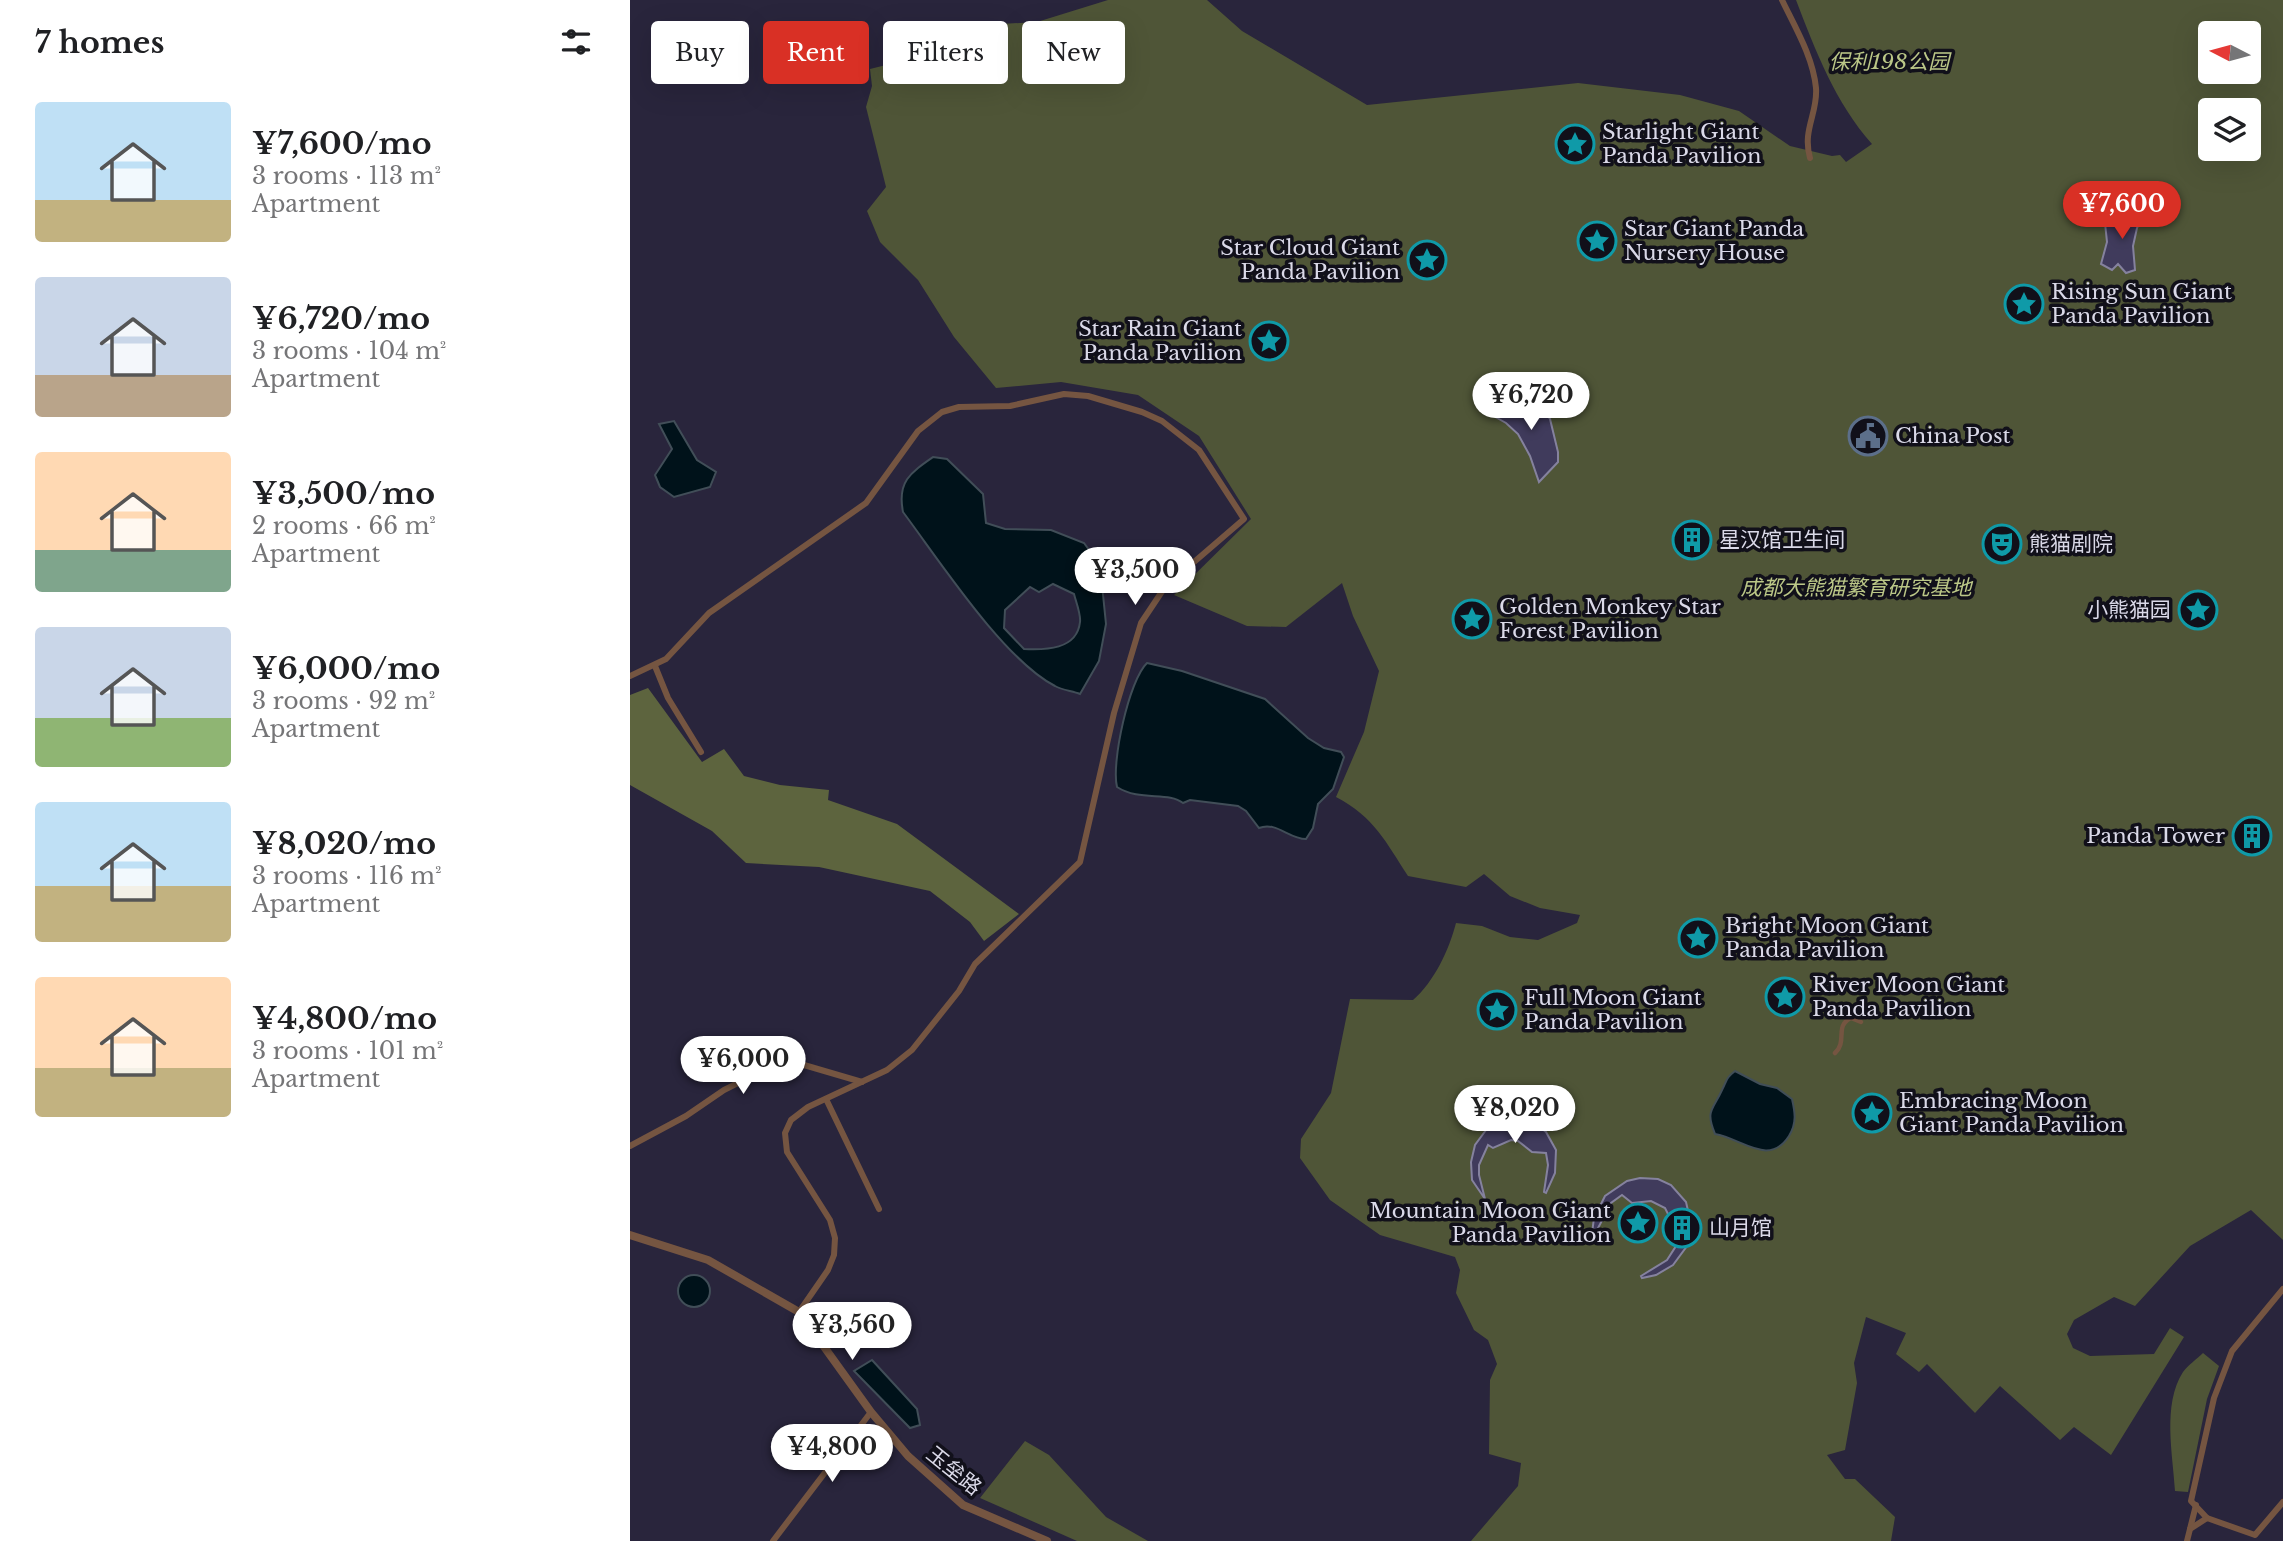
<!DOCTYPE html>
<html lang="en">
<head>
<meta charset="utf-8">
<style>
	:root { --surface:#fff; --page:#f6f6f6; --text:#202124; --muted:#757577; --accent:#d93025 }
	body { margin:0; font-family:"Libre Baskerville","Noto Sans SC",serif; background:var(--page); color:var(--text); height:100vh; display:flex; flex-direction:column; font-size:26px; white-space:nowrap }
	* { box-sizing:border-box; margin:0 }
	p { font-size:23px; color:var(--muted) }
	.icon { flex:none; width:38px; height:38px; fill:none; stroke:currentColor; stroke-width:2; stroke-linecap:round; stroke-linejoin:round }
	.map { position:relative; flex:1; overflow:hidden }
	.sheet { display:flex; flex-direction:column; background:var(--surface); width:630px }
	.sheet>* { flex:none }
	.guide { position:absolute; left:21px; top:21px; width:665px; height:63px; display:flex; gap:14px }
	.needle { width:46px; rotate:276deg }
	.tools { position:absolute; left:1568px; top:21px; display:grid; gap:14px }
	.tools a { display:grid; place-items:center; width:63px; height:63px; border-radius:7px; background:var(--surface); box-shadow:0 7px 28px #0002; font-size:35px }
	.price { position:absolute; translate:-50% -60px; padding:0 16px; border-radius:24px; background:#fff; color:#222; font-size:23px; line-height:46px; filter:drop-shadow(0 2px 4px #0008) }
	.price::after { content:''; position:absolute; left:50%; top:42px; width:21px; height:16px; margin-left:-10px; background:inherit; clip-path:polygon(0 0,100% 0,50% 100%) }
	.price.selected { background:var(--accent); color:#fff }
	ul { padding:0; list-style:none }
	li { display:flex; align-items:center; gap:21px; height:175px; padding:0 35px }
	li span { display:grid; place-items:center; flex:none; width:196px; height:140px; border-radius:7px; color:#555 }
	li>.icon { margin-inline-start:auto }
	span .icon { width:84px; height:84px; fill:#fffc; stroke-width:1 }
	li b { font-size:30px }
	h2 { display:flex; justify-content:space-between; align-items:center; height:84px; padding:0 35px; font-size:30px }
	.pill { padding:0 24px; border-radius:7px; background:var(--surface); box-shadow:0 7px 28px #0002; font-size:24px; line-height:63px }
	.pill.selected { background:var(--accent); color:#fff }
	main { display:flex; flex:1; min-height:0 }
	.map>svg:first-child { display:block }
	.green { fill:#4f5537; fill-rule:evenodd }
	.forest { fill:#5d643e }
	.water { fill:#00121a; stroke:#414e58; stroke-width:2; fill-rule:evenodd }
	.building { fill:#403b5c; stroke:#85829e; stroke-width:2 }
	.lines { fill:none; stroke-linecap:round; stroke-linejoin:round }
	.pedestrian { stroke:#755541; stroke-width:4.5 }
	.minor { stroke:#755541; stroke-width:6 }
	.tertiary { stroke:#755541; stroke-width:8 }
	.labels { text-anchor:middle; stroke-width:7; stroke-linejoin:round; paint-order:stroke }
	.park-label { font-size:21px; font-style:italic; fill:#bbc787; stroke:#11101a }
	.poi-label { font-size:21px; fill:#dad9e8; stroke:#11101a; text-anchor:start }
	.street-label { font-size:21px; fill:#dad9e8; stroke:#11101a }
</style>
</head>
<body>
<main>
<section class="sheet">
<h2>7 homes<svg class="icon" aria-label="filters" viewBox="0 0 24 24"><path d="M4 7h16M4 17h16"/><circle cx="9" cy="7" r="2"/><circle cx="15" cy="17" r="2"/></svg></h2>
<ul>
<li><span style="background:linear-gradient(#bfe0f5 70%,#c2b280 0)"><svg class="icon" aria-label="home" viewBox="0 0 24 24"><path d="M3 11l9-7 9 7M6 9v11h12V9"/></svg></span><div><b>¥7,600/mo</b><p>3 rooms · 113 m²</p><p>Apartment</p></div></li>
<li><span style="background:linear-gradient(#c9d6e8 70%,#b9a48a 0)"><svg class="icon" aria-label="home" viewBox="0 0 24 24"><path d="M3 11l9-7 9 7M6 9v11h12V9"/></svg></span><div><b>¥6,720/mo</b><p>3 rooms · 104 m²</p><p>Apartment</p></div></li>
<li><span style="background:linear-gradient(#ffd9b3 70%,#7fa58c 0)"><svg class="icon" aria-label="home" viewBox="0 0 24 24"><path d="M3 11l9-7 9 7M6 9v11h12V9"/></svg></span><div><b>¥3,500/mo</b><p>2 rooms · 66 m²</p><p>Apartment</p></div></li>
<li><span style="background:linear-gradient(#c9d6e8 65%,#8fb573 0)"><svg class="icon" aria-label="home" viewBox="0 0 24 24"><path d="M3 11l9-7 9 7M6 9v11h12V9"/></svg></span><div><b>¥6,000/mo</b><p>3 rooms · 92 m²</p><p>Apartment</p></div></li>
<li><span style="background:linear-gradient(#bfe0f5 60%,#c2b280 0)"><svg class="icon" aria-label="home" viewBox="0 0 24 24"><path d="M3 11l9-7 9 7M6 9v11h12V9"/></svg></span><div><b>¥8,020/mo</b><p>3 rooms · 116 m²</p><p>Apartment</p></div></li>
<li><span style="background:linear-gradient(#ffd9b3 65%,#c2b280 0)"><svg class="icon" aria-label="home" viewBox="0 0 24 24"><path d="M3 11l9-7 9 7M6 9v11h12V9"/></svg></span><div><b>¥4,800/mo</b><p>3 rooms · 101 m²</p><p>Apartment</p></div></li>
</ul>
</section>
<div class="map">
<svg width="1653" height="1541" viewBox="0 0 1653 1541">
	<rect width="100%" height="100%" fill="#29253c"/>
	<g class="green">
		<path d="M478,0H577L612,31L737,105L948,83L1050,95L1109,111L1160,146L1202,156L1210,155L1216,162L1242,144C1205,102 1186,52 1166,0H1653V1240L1621,1210L1560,1246L1505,1306L1484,1297L1444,1320L1437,1334L1443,1348L1460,1356L1524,1354L1540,1328L1554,1337L1481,1455L1444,1427L1430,1440L1370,1386L1345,1413L1297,1364L1289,1372L1266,1354L1276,1333L1236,1317L1224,1363L1227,1383L1215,1450L1197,1455L1215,1479H1225L1265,1517L1261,1541H841L888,1486L891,1463L859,1454L860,1380L867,1364L858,1340L844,1330L826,1293L830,1270L825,1257L750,1235L700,1200L670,1158L671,1139L701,1093L720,999L783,1000C804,982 819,950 826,923L852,926L880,937L908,940L947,923L950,915L910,908L880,896L854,874L836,887L778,876C756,842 744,817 706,797L734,732L749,671L723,616L712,583L656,627L617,626L544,595L621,519L569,436L508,395L431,382L366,388L324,337L288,280L250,242L237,211L256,187L236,107L242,86L240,69L264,63L286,39L333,26L407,22ZM1580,33H1619V72H1580ZM1580,110H1619V149H1580Z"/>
		<path d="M1573,1353L1589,1366L1577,1399L1558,1492L1545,1491C1543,1454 1532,1405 1553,1372C1558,1365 1567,1359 1573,1353Z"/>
		<path d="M395,1441L419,1455L476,1517L518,1541H447L350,1498Z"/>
	</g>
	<path class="forest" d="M18,688L72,762L94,749L114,776L150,785L199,790L198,800L267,824L389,914L354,941L340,922L300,891L189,867L116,863L82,831L0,785V695Z"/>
	<g class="water">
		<path d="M44,421L67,460L86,472L80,487L44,497L30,487L25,475L42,449L29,424Z"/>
		<path d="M303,457L317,459L353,494L356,523L375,529L421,530L454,543L470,565L476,624L469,661L450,694C442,691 432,690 425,686C374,660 309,560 273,512C267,482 280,473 303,457ZM423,584L444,594C446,602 451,614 450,622C447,650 415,650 394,649L374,628L375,610L400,587L409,592Z"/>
		<path d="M517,663L552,671L635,699L678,738L694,748L711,752L714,757L703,789L688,804L683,828L676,839C659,839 646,821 629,828L616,811L608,806L560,800L553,803C538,791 510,802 487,787C481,763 499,680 517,663Z"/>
		<path d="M1105,1071L1130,1084L1147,1088L1162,1099C1165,1112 1167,1123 1159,1136C1139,1167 1113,1139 1085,1134C1075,1110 1083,1110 1092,1090C1097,1080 1096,1078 1105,1071Z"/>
		<circle cx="64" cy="1291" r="16"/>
		<path d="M242,1360L287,1409L290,1425L280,1428L224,1371Z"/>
	</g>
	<g class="building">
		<path d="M1511,204L1517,208L1507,228L1503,246L1505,270L1496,273L1488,264L1482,270L1471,264L1477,242L1475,223L1483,217L1495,219Z"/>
		<path d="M908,402L920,419L928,452V462L909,482L900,456L888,434L876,423L851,409L878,403Z"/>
		<circle cx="1062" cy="540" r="11"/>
		<circle cx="1621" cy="837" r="17"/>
		<path d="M884,1118L903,1122L916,1132L926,1150L925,1173L916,1193L914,1192L918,1165L916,1153L902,1152L888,1141L881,1140L863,1148L858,1145L849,1165V1175L855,1199L842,1180L841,1162L845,1145L859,1126Z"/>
		<path d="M1010,1178L1028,1179L1041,1185L1056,1202L1062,1228L1057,1246L1043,1265L1026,1275L1012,1278L1011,1276L1037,1260L1046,1246L1047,1241L1042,1236V1222L1035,1208L1021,1201L1002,1203L992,1195L981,1203L965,1234L962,1233L964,1218L975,1196L997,1181Z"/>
	</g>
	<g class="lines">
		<path class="pedestrian" d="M1205,1053C1218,1041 1204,1026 1221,1018L1231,1022"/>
		<g class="minor">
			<path d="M1152,0C1165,27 1183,57 1186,88C1188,113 1172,130 1180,158"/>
			<path d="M25,666L38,698L71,752"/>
			<path d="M0,676L36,659L79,613L236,503L288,431L312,412L329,407L380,406L434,394L458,396L512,412L532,421L569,450L614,519L535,587L511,623L484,713L450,862L345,964L329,991L282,1050L257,1070L178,1107L161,1120L155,1133L157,1152L200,1220L205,1238L204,1255L198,1270L169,1312"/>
			<path d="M196,1099L249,1209"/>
			<path d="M0,1146L56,1116L94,1090L150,1062L174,1065L232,1082"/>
			<path d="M1577,1518L1561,1501L1584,1398L1602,1351L1653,1289"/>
			<path d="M1560,1529L1566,1505"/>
			<path d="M143,1541L241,1412"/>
			<path d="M1557,1541L1560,1529L1577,1518L1625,1535L1653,1502"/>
		</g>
		<path class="tertiary" d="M0,1235L78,1260L169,1312L241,1412L278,1456L333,1505L417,1541"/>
	</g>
	<defs>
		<symbol id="sight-ring" viewBox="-11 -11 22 22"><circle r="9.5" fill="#11101a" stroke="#0f9aa8" stroke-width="1.5"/><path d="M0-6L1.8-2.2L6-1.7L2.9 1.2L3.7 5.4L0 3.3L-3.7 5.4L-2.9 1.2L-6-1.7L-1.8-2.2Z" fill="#0f9aa8"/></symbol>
		<symbol id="civic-ring" viewBox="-11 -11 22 22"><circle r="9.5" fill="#11101a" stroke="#5c6f8a" stroke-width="1.5"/><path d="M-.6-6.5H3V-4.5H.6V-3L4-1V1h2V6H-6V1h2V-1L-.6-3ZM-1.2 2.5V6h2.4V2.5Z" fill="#5c6f8a"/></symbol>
		<symbol id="building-ring" viewBox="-11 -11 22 22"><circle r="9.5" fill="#11101a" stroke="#0f9aa8" stroke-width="1.5"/><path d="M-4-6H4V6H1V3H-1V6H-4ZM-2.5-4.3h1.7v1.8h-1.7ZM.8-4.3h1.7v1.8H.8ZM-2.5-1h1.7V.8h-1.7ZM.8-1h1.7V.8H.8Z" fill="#0f9aa8"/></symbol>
		<symbol id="theatre-ring" viewBox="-11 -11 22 22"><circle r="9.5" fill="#11101a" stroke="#0f9aa8" stroke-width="1.5"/><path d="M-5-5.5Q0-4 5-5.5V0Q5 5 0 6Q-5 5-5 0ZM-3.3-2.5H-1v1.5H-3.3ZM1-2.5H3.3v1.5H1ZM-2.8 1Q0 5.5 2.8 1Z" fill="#0f9aa8"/></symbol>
	</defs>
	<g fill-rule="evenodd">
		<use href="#sight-ring" x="923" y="122" width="44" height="44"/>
		<use href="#sight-ring" x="945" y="219" width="44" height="44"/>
		<use href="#sight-ring" x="775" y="238" width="44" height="44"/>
		<use href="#sight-ring" x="1372" y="282" width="44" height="44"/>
		<use href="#sight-ring" x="617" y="319" width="44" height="44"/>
		<use href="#civic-ring" x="1216" y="414" width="44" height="44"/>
		<use href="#building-ring" x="1040" y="518" width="44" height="44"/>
		<use href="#theatre-ring" x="1350" y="522" width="44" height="44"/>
		<use href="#sight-ring" x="1546" y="588" width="44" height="44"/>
		<use href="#sight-ring" x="820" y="597" width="44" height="44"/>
		<use href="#building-ring" x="1600" y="814" width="44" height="44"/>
		<use href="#sight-ring" x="1046" y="916" width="44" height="44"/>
		<use href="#sight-ring" x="1133" y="975" width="44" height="44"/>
		<use href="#sight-ring" x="845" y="988" width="44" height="44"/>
		<use href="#sight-ring" x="1220" y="1091" width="44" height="44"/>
		<use href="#sight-ring" x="986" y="1201" width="44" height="44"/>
		<use href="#building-ring" x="1030" y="1206" width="44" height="44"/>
	</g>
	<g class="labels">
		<g class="park-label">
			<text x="1259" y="69">保利198公园</text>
			<text x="1226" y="595">成都大熊猫繁育研究基地</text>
		</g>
		<g class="poi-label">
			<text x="972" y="139">Starlight Giant<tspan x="972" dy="24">Panda Pavilion</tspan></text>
			<text x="994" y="236">Star Giant Panda<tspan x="994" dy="24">Nursery House</tspan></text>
			<text x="770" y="255" text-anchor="end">Star Cloud Giant<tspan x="770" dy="24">Panda Pavilion</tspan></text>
			<text x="1421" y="299">Rising Sun Giant<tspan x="1421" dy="24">Panda Pavilion</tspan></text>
			<text x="612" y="336" text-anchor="end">Star Rain Giant<tspan x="612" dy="24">Panda Pavilion</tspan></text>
			<text x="1265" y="443">China Post</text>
			<text x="1089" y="547">星汉馆卫生间</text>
			<text x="1399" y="551">熊猫剧院</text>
			<text x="869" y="614">Golden Monkey Star<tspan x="869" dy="24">Forest Pavilion</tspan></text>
			<text x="1541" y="617" text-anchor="end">小熊猫园</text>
			<text x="1595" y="843" text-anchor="end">Panda Tower</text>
			<text x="1095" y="933">Bright Moon Giant<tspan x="1095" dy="24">Panda Pavilion</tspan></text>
			<text x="1182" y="992">River Moon Giant<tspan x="1182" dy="24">Panda Pavilion</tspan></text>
			<text x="894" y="1005">Full Moon Giant<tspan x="894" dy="24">Panda Pavilion</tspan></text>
			<text x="1269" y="1108">Embracing Moon<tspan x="1269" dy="24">Giant Panda Pavilion</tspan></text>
			<text x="981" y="1218" text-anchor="end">Mountain Moon Giant<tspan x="981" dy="24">Panda Pavilion</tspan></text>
			<text x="1079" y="1235">山月馆</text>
		</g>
		<g class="street-label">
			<text transform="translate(324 1471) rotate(39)" y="7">玉垒路</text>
		</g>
	</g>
</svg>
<div class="tools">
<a><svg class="needle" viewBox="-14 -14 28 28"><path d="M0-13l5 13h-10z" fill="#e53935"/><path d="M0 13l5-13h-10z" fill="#757577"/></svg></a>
<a><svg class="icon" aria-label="layers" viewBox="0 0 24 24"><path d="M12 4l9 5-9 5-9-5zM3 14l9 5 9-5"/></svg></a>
</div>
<b class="price selected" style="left:1492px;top:241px">¥7,600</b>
<b class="price" style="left:901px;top:432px">¥6,720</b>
<b class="price" style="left:505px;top:607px">¥3,500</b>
<b class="price" style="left:113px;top:1096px">¥6,000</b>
<b class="price" style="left:885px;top:1145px">¥8,020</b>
<b class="price" style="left:222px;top:1362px">¥3,560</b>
<b class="price" style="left:202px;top:1484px">¥4,800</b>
<div class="guide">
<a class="pill">Buy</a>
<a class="pill selected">Rent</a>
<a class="pill">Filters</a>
<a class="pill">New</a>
</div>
</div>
</main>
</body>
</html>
